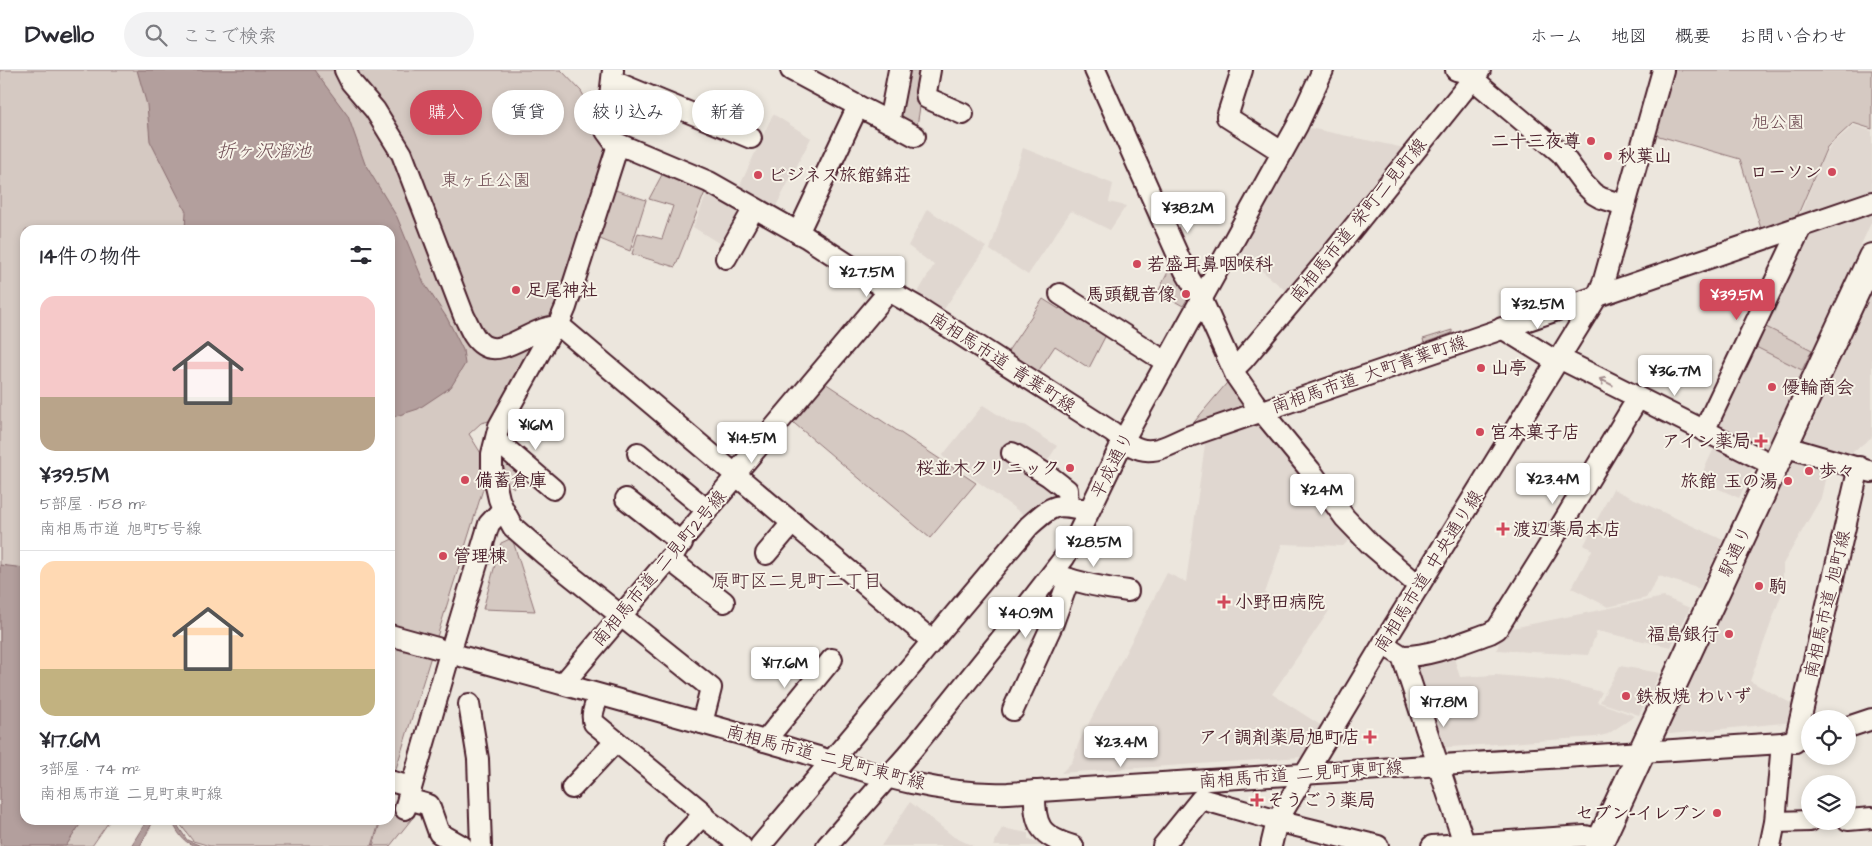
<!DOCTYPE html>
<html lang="ja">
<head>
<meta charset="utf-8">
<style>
	:root { --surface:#fff; --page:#f2f2f3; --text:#2b2b33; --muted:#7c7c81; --line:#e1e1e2; --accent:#d1495b }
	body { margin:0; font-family:"Architects Daughter","Klee One",sans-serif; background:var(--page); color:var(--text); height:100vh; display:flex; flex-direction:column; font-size:19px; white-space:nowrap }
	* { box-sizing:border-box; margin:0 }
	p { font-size:16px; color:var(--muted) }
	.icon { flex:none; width:28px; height:28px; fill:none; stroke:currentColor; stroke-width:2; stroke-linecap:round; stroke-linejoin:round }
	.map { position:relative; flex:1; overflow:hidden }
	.panel { position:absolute; left:20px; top:155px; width:375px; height:600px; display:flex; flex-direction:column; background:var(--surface); border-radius:15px; box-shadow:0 2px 8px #0003 }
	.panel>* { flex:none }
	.hud { position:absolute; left:410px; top:20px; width:475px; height:45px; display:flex; gap:10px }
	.buttons { position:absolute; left:1801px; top:640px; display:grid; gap:10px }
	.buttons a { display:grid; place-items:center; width:55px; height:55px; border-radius:50%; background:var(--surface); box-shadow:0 2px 8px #0003; font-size:25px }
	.price { position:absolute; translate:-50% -42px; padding:0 11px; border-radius:5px; background:#fff; color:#222; font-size:16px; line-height:32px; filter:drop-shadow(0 1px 2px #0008) }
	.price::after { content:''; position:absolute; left:50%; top:30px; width:15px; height:11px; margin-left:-8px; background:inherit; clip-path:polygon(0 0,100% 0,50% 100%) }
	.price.on { background:var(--accent); color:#fff }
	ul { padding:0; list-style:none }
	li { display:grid; align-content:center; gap:10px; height:265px; padding:0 20px }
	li+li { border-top:1px solid var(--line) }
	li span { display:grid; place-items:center; height:155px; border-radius:15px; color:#555 }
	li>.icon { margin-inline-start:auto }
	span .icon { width:90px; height:90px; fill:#fffc; stroke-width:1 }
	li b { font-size:21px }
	h2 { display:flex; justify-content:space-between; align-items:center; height:60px; padding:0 20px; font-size:21px }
	.chip { padding:0 18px; border-radius:22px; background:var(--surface); box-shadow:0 2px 8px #0003; font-size:18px; line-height:45px }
	.chip.on { background:var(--accent); color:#fff }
	header { display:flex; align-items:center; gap:30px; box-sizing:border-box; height:70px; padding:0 25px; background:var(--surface); border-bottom:1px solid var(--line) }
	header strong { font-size:24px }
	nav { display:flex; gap:28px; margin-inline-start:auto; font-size:18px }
	.search { width:350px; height:45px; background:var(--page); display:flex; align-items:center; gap:12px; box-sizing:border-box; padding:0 18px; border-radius:28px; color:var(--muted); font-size:19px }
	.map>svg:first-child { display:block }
	.built { fill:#e0d7d0 }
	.green { fill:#d5c9c2; stroke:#907476 }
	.water { fill:#b39f9d; stroke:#896c6f }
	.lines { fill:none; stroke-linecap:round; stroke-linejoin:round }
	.minor-casing { stroke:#4a1f2b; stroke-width:24 }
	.major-casing { stroke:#4a1f2b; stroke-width:30 }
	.minor { stroke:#f7f3e8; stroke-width:20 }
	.major { stroke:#f7f3e8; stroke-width:26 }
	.oneway { stroke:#a0898a }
	.poi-dot { fill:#d1495b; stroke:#f7f3e8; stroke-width:2 }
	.labels { text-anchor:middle; stroke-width:4; stroke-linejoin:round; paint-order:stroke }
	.park-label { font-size:18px; fill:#6d4a51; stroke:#f7f3e8 }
	.poi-label { font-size:18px; font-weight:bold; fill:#4a1f2b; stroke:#f7f3e8; text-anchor:start }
	.street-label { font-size:18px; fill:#4a1f2b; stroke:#f7f3e8 }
	.water-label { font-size:19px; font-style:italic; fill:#6f4c53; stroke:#f7f3e8 }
	.neighbourhood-label { font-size:19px; fill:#4a1f2b; stroke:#f7f3e8 }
</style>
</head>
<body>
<header>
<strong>Dwello</strong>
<div class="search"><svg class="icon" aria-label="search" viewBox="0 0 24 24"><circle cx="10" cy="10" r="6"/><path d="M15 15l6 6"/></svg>ここで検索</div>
<nav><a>ホーム</a><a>地図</a><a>概要</a><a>お問い合わせ</a></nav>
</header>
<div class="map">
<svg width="1872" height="776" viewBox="0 0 1872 776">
	<rect width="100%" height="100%" fill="#ece6dd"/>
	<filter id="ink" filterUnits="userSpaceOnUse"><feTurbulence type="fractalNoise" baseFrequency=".02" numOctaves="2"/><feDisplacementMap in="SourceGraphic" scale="10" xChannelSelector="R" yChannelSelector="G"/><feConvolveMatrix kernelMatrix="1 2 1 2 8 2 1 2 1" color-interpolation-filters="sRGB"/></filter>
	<g filter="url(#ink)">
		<g class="built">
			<path d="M773,44L811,68L773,142L737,122Z"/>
			<path d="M1854,55L1872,61V122L1799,147L1822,90L1832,74Z"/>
			<path d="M1305,57L1409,79L1291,225L1238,181Z"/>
			<path d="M1023,78L1113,114L1109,132L1126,136L1110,160L1071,141L1028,205L990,180Z"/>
			<path d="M709,119L744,141L725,177L693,157Z"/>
			<path d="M1872,138V151L1764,385L1709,359L1802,163Z"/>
			<path d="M927,139L986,177L940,245L914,229L934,195L908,176Z"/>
			<path d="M1872,222V367L1845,388L1801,377Z"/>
			<path d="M983,335L1011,353L1024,355L1057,376L1044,396L1073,413L1028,448L942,386Z"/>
			<path d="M1258,349L1354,465L1343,476L1282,474L1265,523L1329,541L1272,624L1325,658L1308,684L1303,687L1061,703L1072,692L1079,672L1167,503L1186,512L1206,367Z"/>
			<path d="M1717,372L1756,392L1739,428L1699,410Z"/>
			<path d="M1796,387L1828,396L1821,428L1783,494V520L1750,611L1796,636L1794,652L1670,664L1666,661L1752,477Z"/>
			<path d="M1613,419L1723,470L1700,519L1659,506L1646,528L1608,537L1572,518L1592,480L1584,475Z"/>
			<path d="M1664,527L1690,538L1671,577L1597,561L1588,585L1497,580L1502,560Z"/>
			<path d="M1453,585L1460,607L1496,605L1554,610L1602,622L1597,632L1635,646L1608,664L1596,667L1436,678L1410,597Z"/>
			<path d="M1620,596L1660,603L1639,645L1600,632Z"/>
			<path d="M910,732L954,767L973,776H881Z"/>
			<path d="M1002,758L1028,763V769L1052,776H993Z"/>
		</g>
		<g class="green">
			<path d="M0,0H561L581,21L612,75L609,118L646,130L630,181L595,167L497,349L481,353L469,364L482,385L488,403L390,718V160H25V750H110L92,776H0Z"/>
			<path d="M904,0H926L916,62L895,51Z"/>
			<path d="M1670,0H1872V59L1853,53L1827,77L1796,149L1762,162L1740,89L1652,64Z"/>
			<path d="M665,99L707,117L675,197L632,184L638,163L662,169L673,136L649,129Z"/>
			<path d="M1173,192L1189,226L1183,236L1158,222Z"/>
			<path d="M1043,229L1059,239L1063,235L1108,261L1089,298L1055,276L1037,303L1006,284Z"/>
			<path d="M1760,254L1812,280L1802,300L1750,274Z"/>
			<path d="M1452,260V263L1424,273L1423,269Z"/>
			<path d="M1231,308L1245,338L1190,357Z"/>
			<path d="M825,313L976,413L930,468L789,349Z"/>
			<path d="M499,379L526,403L514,418L498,406Z"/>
			<path d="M512,468L535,541L483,539L501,473Z"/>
			<path d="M390,739L415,745L390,776H373L381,750H390Z"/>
			<path d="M177,750H380L372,776H210L193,771Z"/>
		</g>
		<g class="water">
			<path d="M137,0H314L348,46L365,94L397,147L424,213L447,248L463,280L465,294L451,317L418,339L390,348V160H185L186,142L150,71L147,35Z"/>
			<path d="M0,495L25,498V750H83L66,776H5L0,773Z"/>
			<path d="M147,750H154L140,776H131Z"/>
			<path d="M171,750H174L187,770L201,776C184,776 179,764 171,750Z"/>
		</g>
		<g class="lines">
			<defs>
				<g id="minor">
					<path d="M345,0L351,12L375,40L402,84L464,246C469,255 473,269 483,275C504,289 537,252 561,257L932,571"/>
					<path d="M613,0L606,61L614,72L709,112L806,167L884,218L919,238L1112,362C1144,388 1153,383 1187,367L1872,132"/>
					<path d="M791,0L858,36L798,163"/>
					<path d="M930,0L926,22L927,28L963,44"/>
					<path d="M1095,0L1185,201L1201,228L1236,306L1254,332L1310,400L1345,448L1371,475L1419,516"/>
					<path d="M1242,0L1227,47L1282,82"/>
					<path d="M1456,0L1477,5"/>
					<path d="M1473,9L1561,83L1584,114L1594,124L1601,128L1624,135"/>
					<path d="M613,11L751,68"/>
					<path d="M858,36L889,52L899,0"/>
					<path d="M889,52L915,66"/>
					<path d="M618,75L566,237L560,251L550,264L499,356L492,384V398L499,429L503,439L513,457L545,485L711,618L702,653"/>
					<path d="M726,188L754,138"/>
					<path d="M1060,224L1166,292"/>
					<path d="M1502,258L1557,292"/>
					<path d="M1559,288L1775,396"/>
					<path d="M1234,299L1243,290L1324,194L1480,0"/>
					<path d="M1704,361L1801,157"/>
					<path d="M496,370L553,419"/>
					<path d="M1783,376L1872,402"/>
					<path d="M638,383L707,440"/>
					<path d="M1012,383L1049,406L1067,420L1068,436"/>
					<path d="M626,429L682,473"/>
					<path d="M766,484L793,452"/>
					<path d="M669,489L724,532"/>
					<path d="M1057,505C1080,513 1103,518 1128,521"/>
					<path d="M390,565L437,578"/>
					<path d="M1391,579L1402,586L1464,773"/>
					<path d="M450,583C556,613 662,641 768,672C846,694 925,726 1008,723C1266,706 1524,689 1782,673L1810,667"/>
					<path d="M1402,586C1429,587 1464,572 1490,563L1497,559L1550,474L1638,328"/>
					<path d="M563,614L675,482L682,470L732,411L741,397L889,221"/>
					<path d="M599,625C596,633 590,645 594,653L701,741L705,748L741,776"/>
					<path d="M469,634L478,689L481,776"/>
					<path d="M1013,640L1053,553L1069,509"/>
					<path d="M1848,657L1872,649"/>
					<path d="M765,671L832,589"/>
					<path d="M1795,672L1859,397"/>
					<path d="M390,711L411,717"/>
					<path d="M572,718L615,672"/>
					<path d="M1035,721C1034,756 1040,766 1073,776"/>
					<path d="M408,729L429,735L439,763L462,776"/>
					<path d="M405,739L450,583L489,454L503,439"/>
					<path d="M1848,750L1872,748"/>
					<path d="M1775,752L1810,751"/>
					<path d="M675,775L703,745"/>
					<path d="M760,776L1029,456C1055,433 1055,433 1088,441"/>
					<path d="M827,776L911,681L1013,554L1064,488L1078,464L1123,371L1297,56L1323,0"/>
					<path d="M1163,776L1201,729L1289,754L1378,776"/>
					<path d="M1271,776L1277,751L1383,574L1598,225L1604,210L1663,0"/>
					<path d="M1432,776L1585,766L1601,770"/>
					<path d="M1770,776L1775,752L1782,673"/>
				</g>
				<path id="major" d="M1598,776L1872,187"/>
			</defs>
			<use href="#minor" class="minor-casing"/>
			<use href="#major" class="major-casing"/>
			<use href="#minor" class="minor"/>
			<use href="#major" class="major"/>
		</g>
		<defs><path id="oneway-shaft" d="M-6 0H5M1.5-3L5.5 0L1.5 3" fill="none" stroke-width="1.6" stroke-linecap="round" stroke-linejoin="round" transform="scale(1.25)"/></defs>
		<use class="oneway" href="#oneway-shaft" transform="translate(1606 312) rotate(-153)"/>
	</g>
	<g class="poi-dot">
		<circle cx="1591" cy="71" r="5"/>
		<circle cx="1608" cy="86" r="5"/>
		<circle cx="1832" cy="102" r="5"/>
		<circle cx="758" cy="105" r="5"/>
		<circle cx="1137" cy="194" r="5"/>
		<circle cx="516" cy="220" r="5"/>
		<circle cx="1186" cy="224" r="5"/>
		<circle cx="1481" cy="298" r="5"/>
		<circle cx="1772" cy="317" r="5"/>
		<circle cx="1480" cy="362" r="5"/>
		<path d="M1758.5 363.5h5v5h5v5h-5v5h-5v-5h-5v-5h5z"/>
		<circle cx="1070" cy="398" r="5"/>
		<circle cx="1809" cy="401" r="5"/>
		<circle cx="465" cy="410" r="5"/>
		<circle cx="1788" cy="411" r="5"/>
		<path d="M1500.5 451.5h5v5h5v5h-5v5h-5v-5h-5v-5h5z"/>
		<circle cx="443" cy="486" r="5"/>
		<circle cx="1759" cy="516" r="5"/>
		<path d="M1221.5 524.5h5v5h5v5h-5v5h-5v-5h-5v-5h5z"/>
		<circle cx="1729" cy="564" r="5"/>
		<circle cx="1626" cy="626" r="5"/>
		<path d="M1367.5 659.5h5v5h5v5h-5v5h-5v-5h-5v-5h5z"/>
		<path d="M1254.5 722.5h5v5h5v5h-5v5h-5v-5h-5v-5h5z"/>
		<circle cx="1717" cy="743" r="5"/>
	</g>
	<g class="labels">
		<g class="park-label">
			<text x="1778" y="58">旭公園</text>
			<text x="486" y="116">東ヶ丘公園</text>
		</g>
		<g class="poi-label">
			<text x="1581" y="77" text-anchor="end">二十三夜尊</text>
			<text x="1618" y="92">秋葉山</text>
			<text x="1822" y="108" text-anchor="end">ローソン</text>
			<text x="768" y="111">ビジネス旅館錦荘</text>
			<text x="1147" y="200">若盛耳鼻咽喉科</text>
			<text x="526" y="226">足尾神社</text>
			<text x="1176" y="230" text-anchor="end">馬頭観音像</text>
			<text x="1491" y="304">山亭</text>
			<text x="1782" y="323">優輪商会</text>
			<text x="1490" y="368">宮本菓子店</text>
			<text x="1751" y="377" text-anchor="end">アイン薬局</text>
			<text x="1060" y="404" text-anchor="end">桜並木クリニック</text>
			<text x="1819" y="407">歩々</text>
			<text x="475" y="416">備蓄倉庫</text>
			<text x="1778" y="417" text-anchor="end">旅館 玉の湯</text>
			<text x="1513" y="465">渡辺薬局本店</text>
			<text x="453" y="492">管理棟</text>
			<text x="1769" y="522">駒</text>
			<text x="1235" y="538">小野田病院</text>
			<text x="1719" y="570" text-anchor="end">福島銀行</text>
			<text x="1636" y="632">鉄板焼 わいず</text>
			<text x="1360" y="673" text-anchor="end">アイ調剤薬局旭町店</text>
			<text x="1267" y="736">そうごう薬局</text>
			<text x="1707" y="749" text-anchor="end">セブン-イレブン</text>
		</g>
		<g class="street-label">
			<text transform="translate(1358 150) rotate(-51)" y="6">南相馬市道 栄町二見町線</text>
			<text transform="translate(1003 292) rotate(33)" y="6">南相馬市道 青葉町線</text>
			<text transform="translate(1369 304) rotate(-19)" y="6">南相馬市道 大町青葉町線</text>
			<text transform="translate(1112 395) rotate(-63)" y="6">平成通り</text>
			<text transform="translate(1735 481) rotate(-65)" y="6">駅通り</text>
			<text transform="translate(659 498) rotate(-50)" y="6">南相馬市道 二見町2号線</text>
			<text transform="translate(1428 501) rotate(-58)" y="6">南相馬市道 中央通り線</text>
			<text transform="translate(1827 534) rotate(-77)" y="6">南相馬市道 旭町線</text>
			<text transform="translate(826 687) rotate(15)" y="6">南相馬市道 二見町東町線</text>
			<text transform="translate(1301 704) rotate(-4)" y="6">南相馬市道 二見町東町線</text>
		</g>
		<g class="water-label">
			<text x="264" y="87">折ヶ沢溜池</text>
		</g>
		<g class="neighbourhood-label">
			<text x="797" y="517">原町区二見町二丁目</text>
		</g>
	</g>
</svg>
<div class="buttons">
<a><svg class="icon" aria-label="locate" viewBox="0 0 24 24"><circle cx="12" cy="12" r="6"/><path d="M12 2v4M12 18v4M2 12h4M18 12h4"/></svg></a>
<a><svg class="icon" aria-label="layers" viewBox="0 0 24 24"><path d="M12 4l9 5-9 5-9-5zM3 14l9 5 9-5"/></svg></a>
</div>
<b class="price" style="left:1188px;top:164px">¥38.2M</b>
<b class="price" style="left:867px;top:228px">¥27.5M</b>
<b class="price on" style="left:1737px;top:251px">¥39.5M</b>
<b class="price" style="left:1538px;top:260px">¥32.5M</b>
<b class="price" style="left:1675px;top:327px">¥36.7M</b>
<b class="price" style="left:536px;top:381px">¥16M</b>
<b class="price" style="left:752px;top:394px">¥14.5M</b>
<b class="price" style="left:1553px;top:435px">¥23.4M</b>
<b class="price" style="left:1322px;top:446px">¥24M</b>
<b class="price" style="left:1094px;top:498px">¥28.5M</b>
<b class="price" style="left:1026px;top:569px">¥40.9M</b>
<b class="price" style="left:785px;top:619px">¥17.6M</b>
<b class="price" style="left:1444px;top:658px">¥17.8M</b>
<b class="price" style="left:1121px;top:698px">¥23.4M</b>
<div class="hud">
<a class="chip on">購入</a>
<a class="chip">賃貸</a>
<a class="chip">絞り込み</a>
<a class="chip">新着</a>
</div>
<section class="panel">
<h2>14件の物件<svg class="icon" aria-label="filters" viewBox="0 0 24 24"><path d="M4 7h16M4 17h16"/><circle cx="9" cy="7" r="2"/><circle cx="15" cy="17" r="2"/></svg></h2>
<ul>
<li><span style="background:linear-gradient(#f6c9c9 65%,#b9a48a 0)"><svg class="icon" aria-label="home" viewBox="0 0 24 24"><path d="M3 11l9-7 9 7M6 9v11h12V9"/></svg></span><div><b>¥39.5M</b><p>5部屋 · 158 m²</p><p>南相馬市道 旭町5号線</p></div></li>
<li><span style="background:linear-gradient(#ffd9b3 70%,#c2b280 0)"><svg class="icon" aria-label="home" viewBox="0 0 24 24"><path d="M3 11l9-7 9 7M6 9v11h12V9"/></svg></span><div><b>¥17.6M</b><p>3部屋 · 74 m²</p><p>南相馬市道 二見町東町線</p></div></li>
</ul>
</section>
</div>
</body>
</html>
